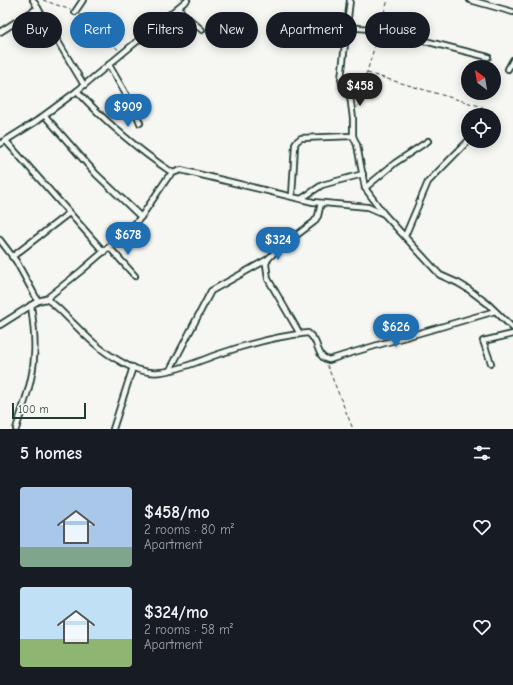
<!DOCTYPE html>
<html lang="en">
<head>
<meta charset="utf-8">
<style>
	:root { --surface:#171b24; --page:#20242c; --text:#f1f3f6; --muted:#9ea1a6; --accent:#1f6fb2 }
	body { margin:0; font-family:"Comic Neue",sans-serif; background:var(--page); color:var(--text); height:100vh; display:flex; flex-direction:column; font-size:15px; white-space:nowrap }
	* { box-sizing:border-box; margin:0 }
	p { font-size:13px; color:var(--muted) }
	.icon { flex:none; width:22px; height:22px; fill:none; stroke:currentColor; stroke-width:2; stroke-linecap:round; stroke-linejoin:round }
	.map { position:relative; height:429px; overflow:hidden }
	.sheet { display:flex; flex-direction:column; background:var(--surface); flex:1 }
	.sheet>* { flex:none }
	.banner { position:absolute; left:12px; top:12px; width:489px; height:36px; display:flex; gap:8px }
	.needle { width:26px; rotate:329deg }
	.fabs { position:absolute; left:461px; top:60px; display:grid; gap:8px }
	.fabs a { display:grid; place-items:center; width:40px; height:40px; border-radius:50%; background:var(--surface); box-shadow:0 2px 10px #0003; font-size:20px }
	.scale { position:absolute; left:12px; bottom:10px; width:74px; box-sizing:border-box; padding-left:4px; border:2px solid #1f3d34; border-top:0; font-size:11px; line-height:14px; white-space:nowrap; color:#1f3d34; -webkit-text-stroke:3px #f6f6f2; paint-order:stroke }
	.price { position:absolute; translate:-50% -34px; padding:0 9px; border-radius:14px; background:var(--accent); color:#fff; font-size:13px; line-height:26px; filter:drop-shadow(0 1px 2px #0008) }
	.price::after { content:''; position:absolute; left:50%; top:24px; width:12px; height:9px; margin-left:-6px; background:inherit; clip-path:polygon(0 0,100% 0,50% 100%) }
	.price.selected { background:#222; color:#fff }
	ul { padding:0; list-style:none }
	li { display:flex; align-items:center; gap:12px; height:100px; padding:0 20px }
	li span { display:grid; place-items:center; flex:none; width:112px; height:80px; border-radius:4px; color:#555 }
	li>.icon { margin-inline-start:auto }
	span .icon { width:48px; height:48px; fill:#fffc; stroke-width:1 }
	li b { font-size:17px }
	h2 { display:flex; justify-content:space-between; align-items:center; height:48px; padding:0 20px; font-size:17px }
	.tag { padding:0 14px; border-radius:18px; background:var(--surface); box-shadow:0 2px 10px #0003; font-size:14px; line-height:36px }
	.tag.selected { background:var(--accent); color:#fff }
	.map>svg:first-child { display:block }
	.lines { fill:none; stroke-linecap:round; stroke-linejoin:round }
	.street-casing { stroke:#1f3d34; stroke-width:8 }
	.path { stroke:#1f3d34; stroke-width:1; stroke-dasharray:4 3; stroke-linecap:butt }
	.street { stroke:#f6f6f2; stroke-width:4.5 }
</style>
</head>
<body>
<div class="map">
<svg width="513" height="429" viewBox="0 0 513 429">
	<rect width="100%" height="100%" fill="#f6f6f2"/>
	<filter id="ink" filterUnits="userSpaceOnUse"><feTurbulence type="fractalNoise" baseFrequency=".025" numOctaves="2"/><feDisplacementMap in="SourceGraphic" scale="8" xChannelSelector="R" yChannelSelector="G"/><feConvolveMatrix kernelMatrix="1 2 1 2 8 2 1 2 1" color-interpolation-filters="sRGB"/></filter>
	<g filter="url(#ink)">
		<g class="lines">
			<defs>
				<g id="street">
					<path d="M33,0L84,85"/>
					<path d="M350,0L341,79L343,86L350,96L353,118V136L357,145L365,188L384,214"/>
					<path d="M470,0L513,12"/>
					<path d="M179,7L182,13L202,30"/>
					<path d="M75,12L83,0"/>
					<path d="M347,27L381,30L488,57"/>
					<path d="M0,32L38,8"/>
					<path d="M109,65L135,110L140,123"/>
					<path d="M508,69L513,60"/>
					<path d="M77,91C105,121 138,150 173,173"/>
					<path d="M45,116L96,174L141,217"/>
					<path d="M6,141L104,252"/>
					<path d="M0,144L35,122L77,91L187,0"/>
					<path d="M365,188L395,163L428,141"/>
					<path d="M292,196L295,145L296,142L301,138L353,136"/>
					<path d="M301,199L322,185L363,174"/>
					<path d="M405,236L428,182L468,141"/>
					<path d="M0,240L16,261L38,301"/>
					<path d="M109,247L135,276"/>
					<path d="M12,257L69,213"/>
					<path d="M46,299C55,304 62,312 69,319C84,334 99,350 118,360C130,368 147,374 161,372C181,370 201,360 219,354C248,344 278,336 308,333C311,335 313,338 315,341C319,349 319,358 329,360C384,342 440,328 495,311"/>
					<path d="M0,325L38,301L46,299L81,271L131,228L141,217L168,177L173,173L181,170L313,202L368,207L384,214L440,275L458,283L468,289L488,304L513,328"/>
					<path d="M300,334L268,279L266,264L268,259L277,250L314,222L318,216L321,203"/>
					<path d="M491,363L483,341L513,334"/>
					<path d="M170,370L211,291L268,259"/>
					<path d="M16,429C23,406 33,381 34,357C36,340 33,322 31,305"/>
					<path d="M113,429L133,367"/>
				</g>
			</defs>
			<use href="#street" class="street-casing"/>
			<g class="path">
				<path d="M43,0L71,10"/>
				<path d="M79,14L102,31L119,51"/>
				<path d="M380,26L388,0"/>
				<path d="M367,73L483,107"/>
				<path d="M357,108L361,96L363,79L367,72L378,35"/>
				<path d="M327,365L353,429"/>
			</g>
			<use href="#street" class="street"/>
		</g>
	</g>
</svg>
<div class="fabs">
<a><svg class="needle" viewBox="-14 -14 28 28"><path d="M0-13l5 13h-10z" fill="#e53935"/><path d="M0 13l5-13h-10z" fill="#9ea1a6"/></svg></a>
<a><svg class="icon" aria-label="locate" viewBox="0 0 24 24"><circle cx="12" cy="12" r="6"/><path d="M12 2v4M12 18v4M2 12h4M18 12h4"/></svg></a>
</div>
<div class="scale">100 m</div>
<b class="price selected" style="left:360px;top:107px">$458</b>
<b class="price" style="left:128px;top:128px">$909</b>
<b class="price" style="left:128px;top:256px">$678</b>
<b class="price" style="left:278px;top:261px">$324</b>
<b class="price" style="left:396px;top:348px">$626</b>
<div class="banner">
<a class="tag">Buy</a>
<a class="tag selected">Rent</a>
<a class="tag">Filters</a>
<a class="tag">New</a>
<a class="tag">Apartment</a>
<a class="tag">House</a>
</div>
</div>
<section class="sheet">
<h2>5 homes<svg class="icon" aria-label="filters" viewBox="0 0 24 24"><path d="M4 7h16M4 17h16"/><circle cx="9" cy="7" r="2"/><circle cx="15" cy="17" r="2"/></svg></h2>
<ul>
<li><span style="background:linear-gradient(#a9c7e8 75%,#7fa58c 0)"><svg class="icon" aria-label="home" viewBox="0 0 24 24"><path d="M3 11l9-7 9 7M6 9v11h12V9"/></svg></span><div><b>$458/mo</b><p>2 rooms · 80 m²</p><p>Apartment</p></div><svg class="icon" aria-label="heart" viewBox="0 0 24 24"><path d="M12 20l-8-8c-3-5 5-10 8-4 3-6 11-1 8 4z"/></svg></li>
<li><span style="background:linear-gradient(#bfe0f5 65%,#8fb573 0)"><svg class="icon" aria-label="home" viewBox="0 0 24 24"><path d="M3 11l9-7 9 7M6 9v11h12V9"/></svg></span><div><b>$324/mo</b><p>2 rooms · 58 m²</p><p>Apartment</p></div><svg class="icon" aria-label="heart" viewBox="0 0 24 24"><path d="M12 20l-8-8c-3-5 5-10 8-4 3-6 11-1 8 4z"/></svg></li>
</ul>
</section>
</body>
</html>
